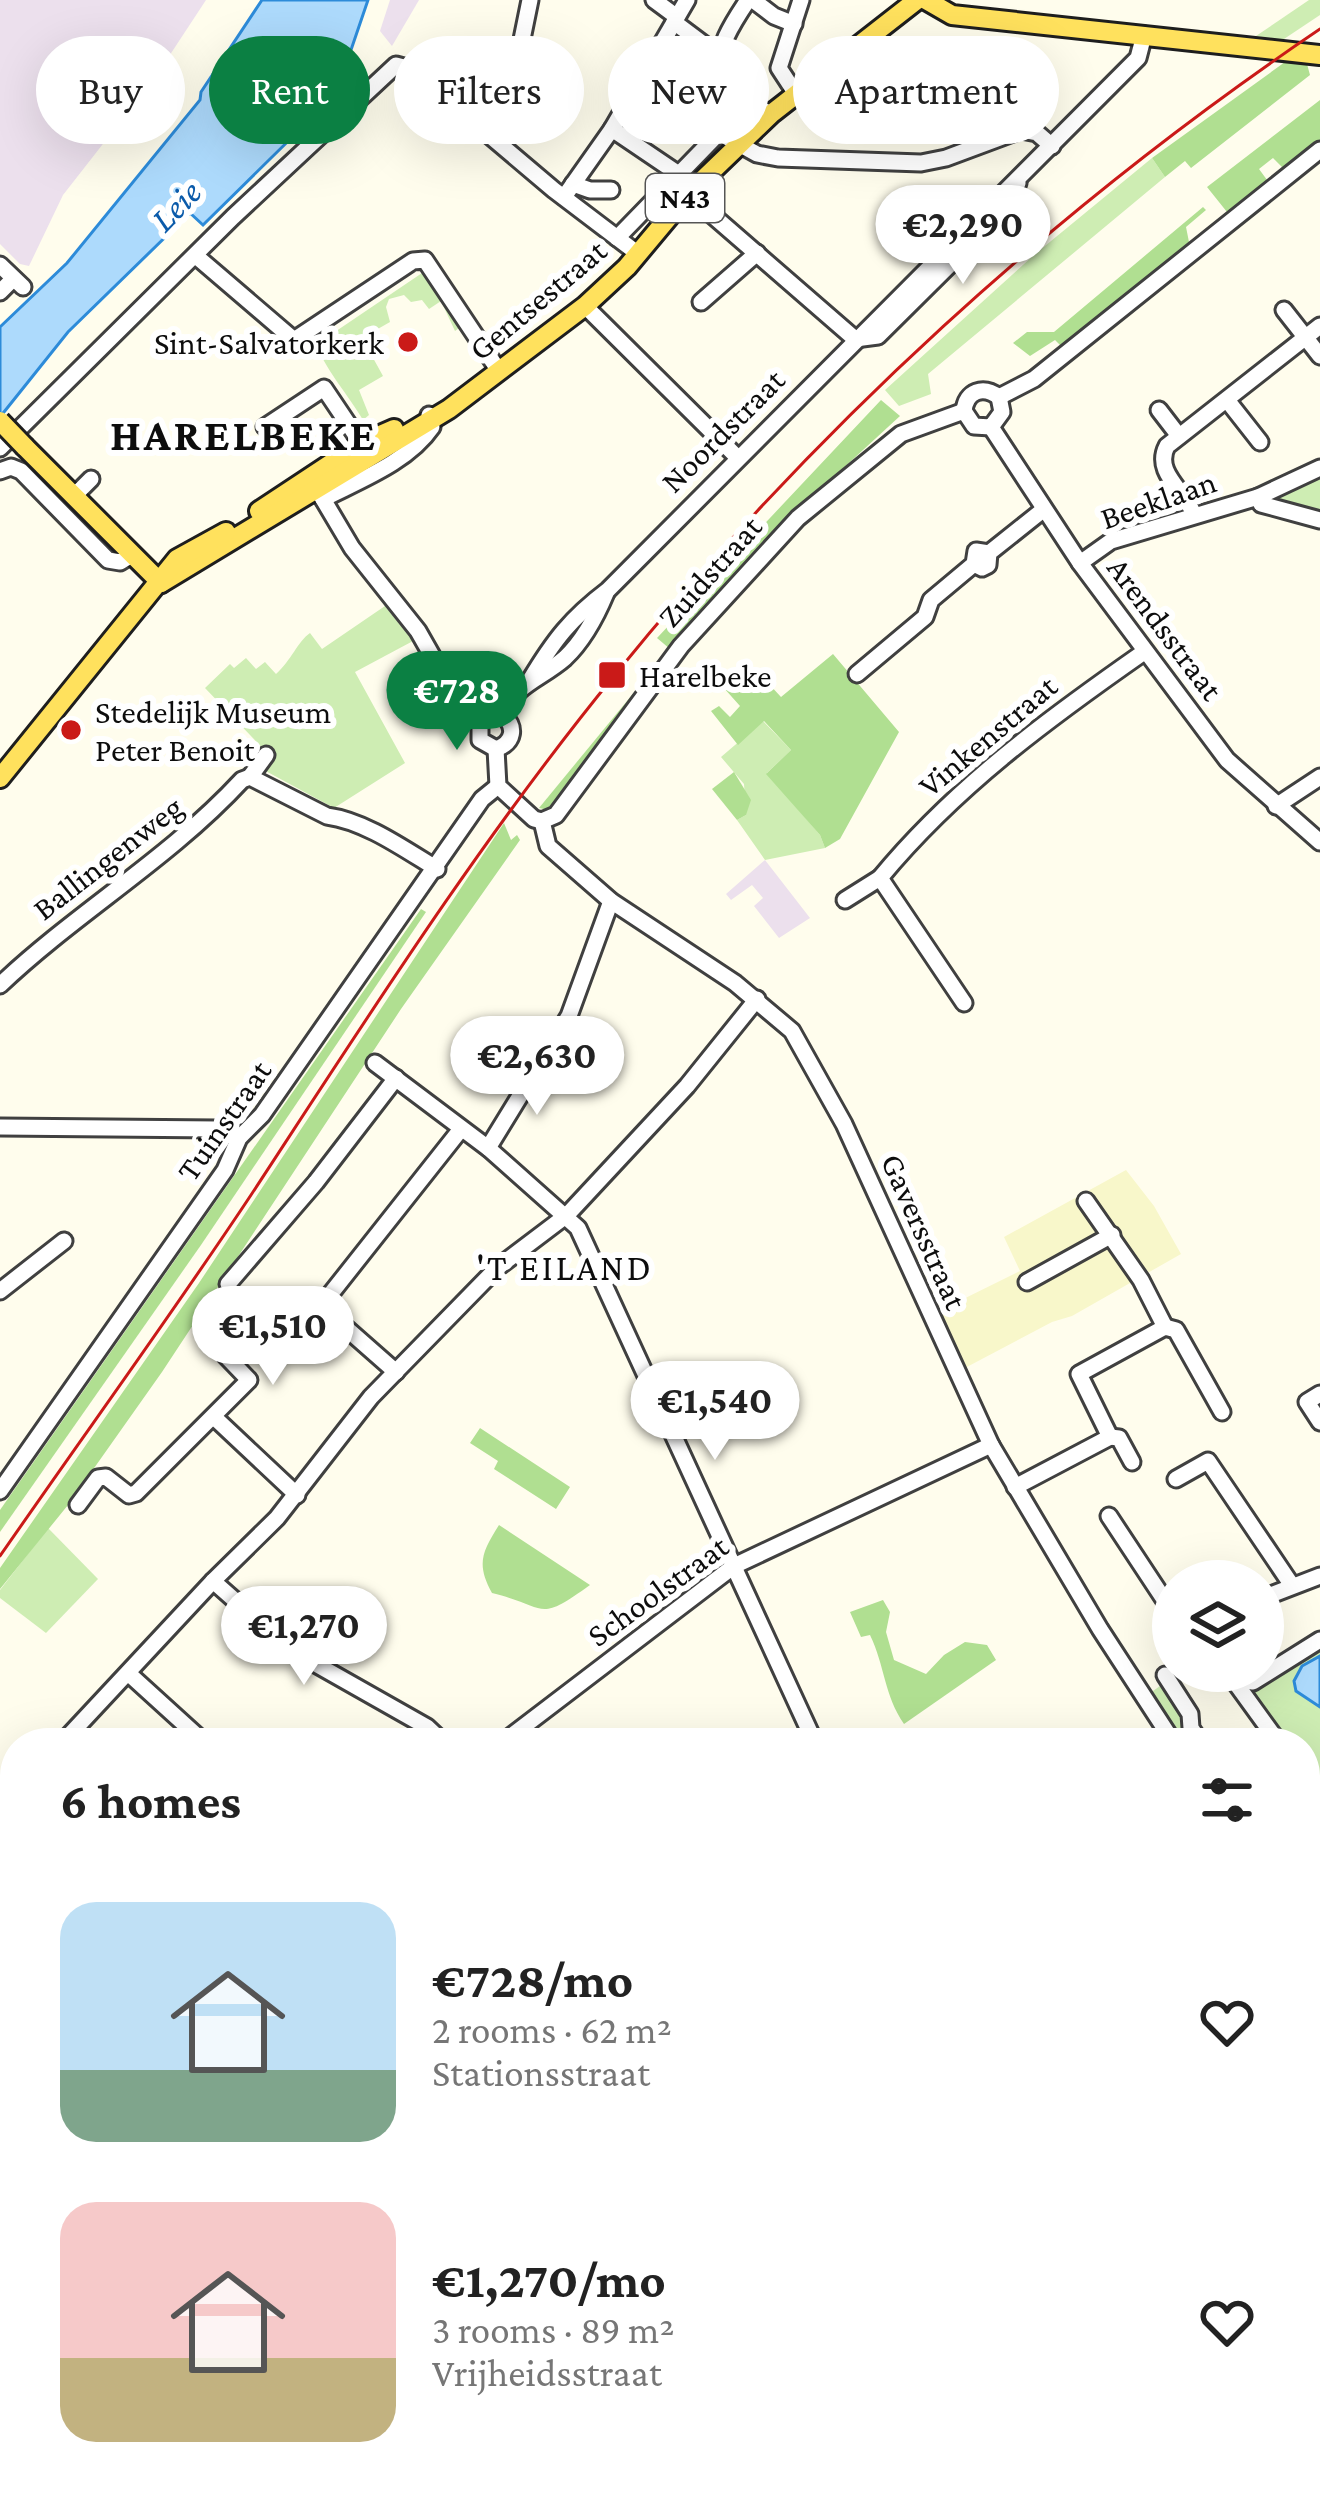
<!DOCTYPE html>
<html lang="en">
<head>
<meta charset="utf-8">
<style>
	:root { --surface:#fff; --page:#f6f6f6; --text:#222; --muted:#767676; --accent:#0b8043 }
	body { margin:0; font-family:"Crimson Pro",serif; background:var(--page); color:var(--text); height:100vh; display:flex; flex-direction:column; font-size:45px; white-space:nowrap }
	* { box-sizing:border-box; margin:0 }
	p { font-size:39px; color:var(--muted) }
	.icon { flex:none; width:66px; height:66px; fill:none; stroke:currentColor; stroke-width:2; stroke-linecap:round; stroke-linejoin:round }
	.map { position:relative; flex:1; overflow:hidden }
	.side { position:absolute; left:0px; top:1728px; width:1320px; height:768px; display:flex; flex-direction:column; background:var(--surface); border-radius:48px 48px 0 0; box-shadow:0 12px 48px #0002 }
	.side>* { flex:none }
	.hud { position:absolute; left:36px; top:36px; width:1248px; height:108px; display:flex; gap:24px }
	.tools { position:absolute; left:1152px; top:1560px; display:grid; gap:24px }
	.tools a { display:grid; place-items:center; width:132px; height:132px; border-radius:50%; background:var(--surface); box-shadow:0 12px 48px #0002; font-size:60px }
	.price { position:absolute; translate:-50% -102px; padding:0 27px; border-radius:42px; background:#fff; color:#222; font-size:39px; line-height:78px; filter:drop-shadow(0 3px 6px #0008) }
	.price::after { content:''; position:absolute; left:50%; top:72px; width:36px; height:27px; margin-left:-18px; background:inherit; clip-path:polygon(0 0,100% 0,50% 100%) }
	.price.selected { background:var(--accent); color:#fff }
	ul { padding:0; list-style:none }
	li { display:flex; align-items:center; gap:36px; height:300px; padding:0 60px }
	li span { display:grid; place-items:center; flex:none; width:336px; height:240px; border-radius:36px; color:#555 }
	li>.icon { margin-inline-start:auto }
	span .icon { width:144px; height:144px; fill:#fffc; stroke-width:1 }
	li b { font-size:51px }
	h2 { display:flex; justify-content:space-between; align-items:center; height:144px; padding:0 60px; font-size:51px }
	.chip { padding:0 42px; border-radius:54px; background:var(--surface); box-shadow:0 12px 48px #0002; font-size:42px; line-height:108px }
	.chip.selected { background:var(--accent); color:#fff }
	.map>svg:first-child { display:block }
	.industrial { fill:#ece0ed }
	.farmland { fill:#f8f7ca }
	.green { fill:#ceedb3 }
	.forest { fill:#b0df91 }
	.pitch { fill:#e1f4c6 }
	.water { fill:#addafc; stroke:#2d8bd9; stroke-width:3 }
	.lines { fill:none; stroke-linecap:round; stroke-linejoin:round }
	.minor-casing { stroke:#404040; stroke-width:21 }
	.major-casing { stroke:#1e1e1e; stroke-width:24 }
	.minor { stroke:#fff; stroke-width:15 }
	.major { stroke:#ffe15d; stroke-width:18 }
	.rail { stroke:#ca1a18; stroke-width:3 }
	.major-bridge-casing { stroke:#1e1e1e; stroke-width:24; stroke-linecap:butt }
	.major-bridge { stroke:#ffe15d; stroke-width:18 }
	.poi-dot { fill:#ca1a18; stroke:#fff; stroke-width:4.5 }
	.labels { text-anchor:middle; stroke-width:12; stroke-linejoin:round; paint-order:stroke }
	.shield { fill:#fff; stroke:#565656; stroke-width:3 }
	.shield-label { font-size:30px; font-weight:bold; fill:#0d0d0d }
	.street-label { font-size:33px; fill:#0d0d0d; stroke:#fff }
	.poi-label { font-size:33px; fill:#0d0d0d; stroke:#fff; text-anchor:start }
	.water-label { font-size:36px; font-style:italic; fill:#0b5baa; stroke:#fff }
	.neighbourhood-label { font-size:36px; letter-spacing:3px; fill:#0d0d0d; stroke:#fff }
	.district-label { font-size:45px; font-weight:bold; letter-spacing:3px; fill:#0d0d0d; stroke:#fff }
</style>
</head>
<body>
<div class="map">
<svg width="1320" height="2496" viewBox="0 0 1320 2496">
	<rect width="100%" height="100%" fill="#fffded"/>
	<g class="industrial">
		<path d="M0,0H206L156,76L63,195L29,266L20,264L0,244Z"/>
		<path d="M390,0H419L392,46L380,31Z"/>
		<path d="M765,860L810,918L779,938L754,906L763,898L752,885L731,900L726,894Z"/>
	</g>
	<path class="farmland" d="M1126,1170L1154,1206L1181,1254L1072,1316L1052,1322L963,1369L935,1313L1020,1271L1004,1237Z"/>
	<g class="green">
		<path d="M1309,0H1320V15L1281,41L1256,36Z"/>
		<path d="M1152,158L1165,177L928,374L931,394L899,406L885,390L1034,255Z"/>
		<path d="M428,269L463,325L455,331L441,301L429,309L422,300L411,302L404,295L389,299L386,307L390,322L362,338L383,376L359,390L369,415L363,420C350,397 321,364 317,344Z"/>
		<path d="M1320,473V517L1277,505L1274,496Z"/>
		<path d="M385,606L413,641L355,672L405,763L334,808L262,769L270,756L205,688L230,664L234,668L246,658L256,669L265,662L276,674C291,661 298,641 310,633L322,649Z"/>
		<path d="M763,721L791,750L767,773L820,835L825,848L765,860L737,820L746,815L744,784L721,757Z"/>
		<path d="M48,1528L98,1579L46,1633L0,1598V1590Z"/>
		<path d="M1320,1647V1656L1302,1666L1297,1691L1320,1707V1789L1305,1771V1743H1283L1242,1686Z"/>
		<path d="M1160,1686C1181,1696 1188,1722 1195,1743H1183L1152,1699L1153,1691Z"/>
		<path d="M1305,1783L1320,1801V1877L1316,1880L1305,1866Z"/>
	</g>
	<g class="forest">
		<path d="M1285,62L1307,64L1310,75L1191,168L1185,161L1165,177L1152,158Z"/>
		<path d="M1320,100V143L1286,171L1273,158L1259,169L1270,184L1231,217L1207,187Z"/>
		<path d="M1203,207L1206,210L1186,227L1190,247L1063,348L1055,340L1030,356L1013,343L1027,332H1054Z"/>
		<path d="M881,400L900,416L777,529L670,649L657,638Z"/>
		<path d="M833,654L899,732L840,839L825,848L820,835L766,774L791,750L764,721L738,745L711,711L719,706L730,717L740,706L723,687L740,670L746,676L755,669L781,697Z"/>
		<path d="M641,684L643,687L557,800L548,810L539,808Z"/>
		<path d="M734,772L751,800L746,815L737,820L712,789Z"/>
		<path d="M504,823L511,840L517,835L520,840L401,1009L162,1372L68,1505L0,1589V1568L199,1283Z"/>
		<path d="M421,909L426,912L201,1245L0,1532V1510Z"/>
		<path d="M480,1428L570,1487L556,1509L494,1469L498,1461L470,1443Z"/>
		<path d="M499,1525L590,1585C536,1624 549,1607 492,1593C476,1564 482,1552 499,1525Z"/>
		<path d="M883,1600L890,1612L886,1632L894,1660L926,1674L944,1655L965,1642L987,1645L996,1660L904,1724C884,1695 885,1666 870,1635L861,1637L850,1612Z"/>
		<path d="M1320,2105V2496H1227L1220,2481H1305V2112Z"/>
		<path d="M704,2481H1144L1153,2496H710Z"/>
	</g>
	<path class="pitch" d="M24,2481H704L710,2496H25Z"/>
	<g class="water">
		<path d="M262,0H368L336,94L203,225L190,213L68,332L0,417V327L67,263L200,100L201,92Z"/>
		<path d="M1320,1656V1707L1296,1691L1294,1681L1302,1666Z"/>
	</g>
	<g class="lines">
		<defs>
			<g id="minor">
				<path d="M654,0L677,17"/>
				<path d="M748,0C710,56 704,82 771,114"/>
				<path d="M753,0L774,16L794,24"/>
				<path d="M674,22L718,55"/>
				<path d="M796,94L779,68L801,0"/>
				<path d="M612,129L677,173"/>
				<path d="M492,136L507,113L530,0"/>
				<path d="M573,184L590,190H611"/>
				<path d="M688,194L855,339"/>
				<path d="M564,197L612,129L687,0"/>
				<path d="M617,238L719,133L757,154L778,158L921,163L946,158L1021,130L1037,133L1052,146"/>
				<path d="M196,256L294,340L413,261L425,260L499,371"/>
				<path d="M0,265L23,287"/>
				<path d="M0,292L13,279"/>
				<path d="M701,302L757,253"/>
				<path d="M585,306L738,458"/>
				<path d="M1284,310L1320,356"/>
				<path d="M855,339L878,336L1006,209L1018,183"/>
				<path d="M999,397L1034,379L1320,150"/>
				<path d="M1227,400L1260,442"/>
				<path d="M1159,410L1179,436"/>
				<path d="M964,411L974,426L991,427L1002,412L999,397"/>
				<path d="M964,411C966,391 983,385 999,397"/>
				<path d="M265,427L324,388L367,452"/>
				<path d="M991,427L1080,563L1227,760L1320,842"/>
				<path d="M0,448L233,217L396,65L411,69L554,190L637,253"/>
				<path d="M0,471L11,467L21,471L108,560L120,562L133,554"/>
				<path d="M318,478L317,489L352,548L418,631L460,705L480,721"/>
				<path d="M74,496L91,479"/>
				<path d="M1258,497L1261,504L1320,520"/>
				<path d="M323,499C360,480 408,462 432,427L429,415"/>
				<path d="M1194,515C1186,491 1153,473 1167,446L1320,326"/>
				<path d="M1080,563L1111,541L1258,497L1320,468"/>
				<path d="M974,564L982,568L988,565L989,553L1043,510"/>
				<path d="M857,674L925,617L931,600L974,564L976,551L989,553"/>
				<path d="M530,680C554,640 571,618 608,590L1138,58L1144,35"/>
				<path d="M502,715C515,684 541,679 565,658C584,640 596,617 606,593"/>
				<path d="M480,721V740L496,749"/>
				<path d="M496,749L498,786L534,819L542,821"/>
				<path d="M496,749C514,743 517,726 502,715"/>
				<path d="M250,777L266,755"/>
				<path d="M1276,806L1320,777"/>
				<path d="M542,821L548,846L611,901L735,983L792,1031L844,1124L991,1445L1100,1629L1174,1743"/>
				<path d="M542,821L556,815L681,646L798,518L901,434L964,411"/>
				<path d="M845,900L880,878"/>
				<path d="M0,985C77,912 169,859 242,780L250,777L327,816C365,821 404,849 437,869"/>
				<path d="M964,1003L880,878C955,787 1048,719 1144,652"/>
				<path d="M375,1063L488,1148L578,1228L815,1743"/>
				<path d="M0,1127L217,1129L239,1138"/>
				<path d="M488,1148L569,1016L611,901"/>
				<path d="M1086,1201L1141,1280L1165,1327"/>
				<path d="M1027,1282L1112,1235"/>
				<path d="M228,1284L316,1182L396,1078"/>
				<path d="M0,1291L64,1241"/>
				<path d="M396,1372L321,1306L461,1129"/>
				<path d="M1320,1394L1307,1402L1320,1422"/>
				<path d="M214,1417L297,1495"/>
				<path d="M1110,1437L1119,1438L1132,1462"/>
				<path d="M1176,1479L1208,1461L1291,1584"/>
				<path d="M1015,1487L1110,1437L1079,1374L1165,1327L1176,1330L1222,1412"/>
				<path d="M0,1491L225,1170L239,1138L262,1115L482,799L498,786"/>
				<path d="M78,1505L98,1478L106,1477L129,1495L136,1493L249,1380L225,1355"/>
				<path d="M1109,1516L1173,1613"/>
				<path d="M213,1581L291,1650L427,1727L444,1743"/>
				<path d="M1263,1598L1320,1576"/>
				<path d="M128,1673L205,1743"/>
				<path d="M1165,1675L1190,1714L1191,1728L1201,1743"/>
				<path d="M1232,1678L1279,1743"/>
				<path d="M1232,1679L1253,1682L1320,1640"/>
				<path d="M62,1743L213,1581L277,1518L371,1397L497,1268L567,1215L687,1086L757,999"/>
				<path d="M502,1743L734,1566L991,1445"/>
				<path d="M1305,1776L1320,1795"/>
				<path d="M0,1808L15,1793"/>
				<path d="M1305,1874L1320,1892"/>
				<path d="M1305,1906L1320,1926"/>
				<path d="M1305,1985L1320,1979"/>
				<path d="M0,2116L15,2114"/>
				<path d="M0,2338L15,2334"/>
			</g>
			<g id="major">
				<path d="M926,0L952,15L1320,55"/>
				<path d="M25,447L161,583"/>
				<path d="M259,511L362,443L394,429"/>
				<path d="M161,583L449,409L585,306L627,267L688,194L771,114L917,0"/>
				<path d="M0,778L177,559L226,532"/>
			</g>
		</defs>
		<use href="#minor" class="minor-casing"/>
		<use href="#major" class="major-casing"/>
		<use href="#minor" class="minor"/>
		<use href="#major" class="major"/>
		<path class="rail" d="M0,1556C83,1436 170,1317 251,1195C367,1018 480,840 614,676C815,428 1055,208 1320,29"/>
		<defs>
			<path id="major-bridge" d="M0,421L25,447"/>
		</defs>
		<use href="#major-bridge" class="major-bridge-casing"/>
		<use href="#major-bridge" class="major-bridge"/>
	</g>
	<g class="poi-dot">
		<circle cx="408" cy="342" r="12"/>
		<rect x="597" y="660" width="30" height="30" rx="6"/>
		<circle cx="71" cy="730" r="12"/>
	</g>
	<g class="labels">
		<rect class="shield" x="646" y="174" width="78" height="48" rx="9"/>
		<g class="shield-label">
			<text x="685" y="208">N43</text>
		</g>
		<g class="street-label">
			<text transform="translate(537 299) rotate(-40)" y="12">Gentsestraat</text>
			<text transform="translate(722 430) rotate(-45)" y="12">Noordstraat</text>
			<text transform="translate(1158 499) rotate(-19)" y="12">Beeklaan</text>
			<text transform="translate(709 571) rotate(-48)" y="12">Zuidstraat</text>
			<text transform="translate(1166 628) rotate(53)" y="12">Arendsstraat</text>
			<text transform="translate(987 735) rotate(-40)" y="12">Vinkenstraat</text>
			<text transform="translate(107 857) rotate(-38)" y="12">Ballingenweg</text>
			<text transform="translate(223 1120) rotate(-55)" y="12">Tuinstraat</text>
			<text transform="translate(925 1231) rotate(66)" y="12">Gaversstraat</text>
			<text transform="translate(657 1590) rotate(-36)" y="12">Schoolstraat</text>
		</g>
		<g class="poi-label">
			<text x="384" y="354" text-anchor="end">Sint-Salvatorkerk</text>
			<text x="639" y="687">Harelbeke</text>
			<text x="95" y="723">Stedelijk Museum<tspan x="95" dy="38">Peter Benoit</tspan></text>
		</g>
		<g class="water-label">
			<text transform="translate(175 205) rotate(-46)" y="13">Leie</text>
		</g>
		<g class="neighbourhood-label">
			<text x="565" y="1280">'T EILAND</text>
		</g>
		<g class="district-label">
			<text x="244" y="450">HARELBEKE</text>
		</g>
	</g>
</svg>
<div class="tools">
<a><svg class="icon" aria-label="layers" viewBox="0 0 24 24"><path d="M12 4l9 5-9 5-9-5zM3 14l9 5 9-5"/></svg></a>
</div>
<b class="price" style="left:963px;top:287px">€2,290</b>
<b class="price selected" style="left:457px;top:753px">€728</b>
<b class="price" style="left:537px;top:1118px">€2,630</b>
<b class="price" style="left:273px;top:1388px">€1,510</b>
<b class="price" style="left:715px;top:1463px">€1,540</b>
<b class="price" style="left:304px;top:1688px">€1,270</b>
<div class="hud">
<a class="chip">Buy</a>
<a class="chip selected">Rent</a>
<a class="chip">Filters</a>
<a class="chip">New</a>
<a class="chip">Apartment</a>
</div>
<section class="side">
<h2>6 homes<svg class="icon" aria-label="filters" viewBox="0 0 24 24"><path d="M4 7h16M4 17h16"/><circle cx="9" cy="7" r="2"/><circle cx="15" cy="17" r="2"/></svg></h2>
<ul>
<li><span style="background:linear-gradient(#bfe0f5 70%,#7fa58c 0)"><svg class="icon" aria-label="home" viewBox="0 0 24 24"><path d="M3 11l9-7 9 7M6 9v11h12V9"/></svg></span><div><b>€728/mo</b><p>2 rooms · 62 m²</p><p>Stationsstraat</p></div><svg class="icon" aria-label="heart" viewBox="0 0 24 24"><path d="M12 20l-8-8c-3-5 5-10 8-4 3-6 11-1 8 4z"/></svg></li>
<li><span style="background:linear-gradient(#f6c9c9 65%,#c2b280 0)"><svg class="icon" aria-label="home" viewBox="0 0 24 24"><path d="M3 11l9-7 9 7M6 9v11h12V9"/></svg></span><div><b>€1,270/mo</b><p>3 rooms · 89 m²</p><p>Vrijheidsstraat</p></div><svg class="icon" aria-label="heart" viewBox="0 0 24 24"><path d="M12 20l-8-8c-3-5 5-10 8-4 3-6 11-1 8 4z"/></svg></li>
</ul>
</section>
</div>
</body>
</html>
